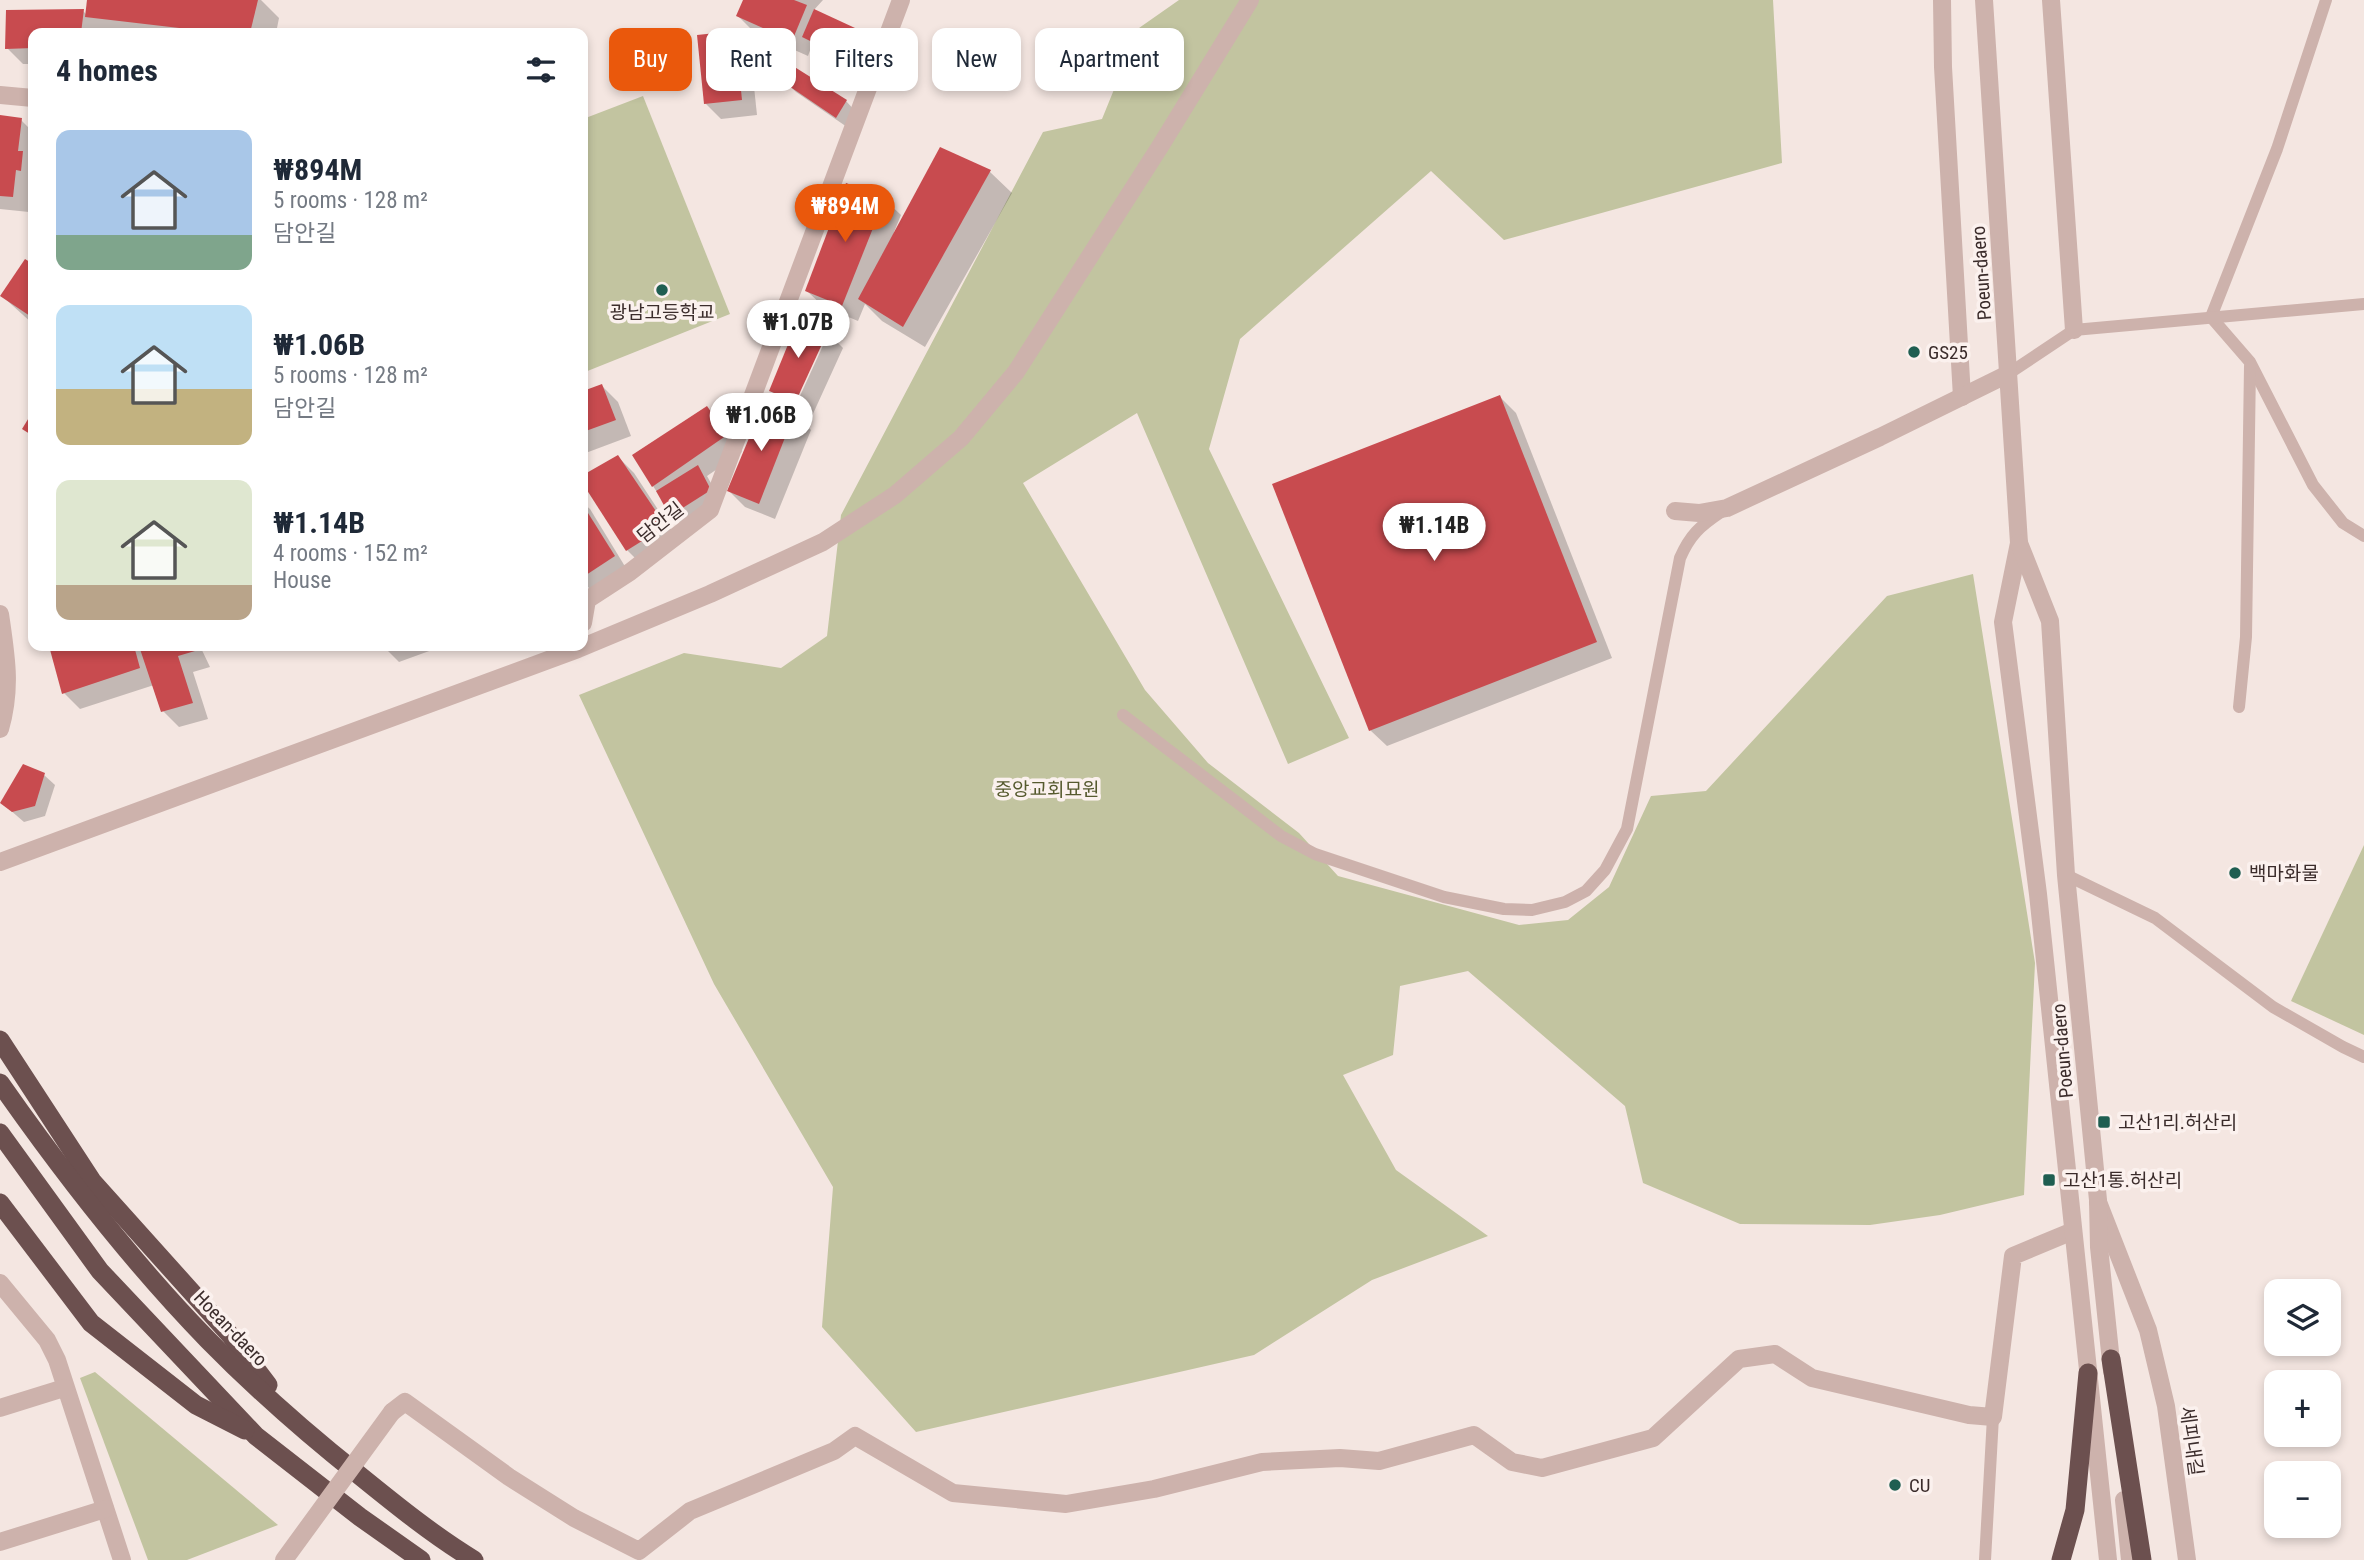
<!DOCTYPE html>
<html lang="en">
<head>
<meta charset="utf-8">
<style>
	:root { --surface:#fff; --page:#f6f6f7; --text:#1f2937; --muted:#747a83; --accent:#ea580c }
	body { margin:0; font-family:"Roboto Condensed","Noto Sans KR",sans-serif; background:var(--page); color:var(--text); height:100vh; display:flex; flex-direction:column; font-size:26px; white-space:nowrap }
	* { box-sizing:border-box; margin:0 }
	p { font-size:23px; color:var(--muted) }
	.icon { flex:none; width:38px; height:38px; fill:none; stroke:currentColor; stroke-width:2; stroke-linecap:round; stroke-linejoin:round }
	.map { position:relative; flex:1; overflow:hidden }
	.drawer { position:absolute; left:28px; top:28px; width:560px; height:623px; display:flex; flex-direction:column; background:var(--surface); border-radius:14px; box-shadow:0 4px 10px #0003 }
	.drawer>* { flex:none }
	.hud { position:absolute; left:609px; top:28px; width:665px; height:63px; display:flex; gap:14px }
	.tools { position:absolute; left:2264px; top:1279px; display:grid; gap:14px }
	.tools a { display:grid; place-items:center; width:77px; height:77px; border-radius:14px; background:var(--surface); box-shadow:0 4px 10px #0003; font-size:35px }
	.price { position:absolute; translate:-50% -60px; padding:0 16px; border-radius:24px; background:#fff; color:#222; font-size:23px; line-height:46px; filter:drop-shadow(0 2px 4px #0008) }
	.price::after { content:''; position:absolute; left:50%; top:42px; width:21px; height:16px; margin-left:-10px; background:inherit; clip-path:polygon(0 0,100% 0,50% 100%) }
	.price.selected { background:var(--accent); color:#fff }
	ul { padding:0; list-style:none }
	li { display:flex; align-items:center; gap:21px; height:175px; padding:0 28px }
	li span { display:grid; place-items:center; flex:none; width:196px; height:140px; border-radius:14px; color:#555 }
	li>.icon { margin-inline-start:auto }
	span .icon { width:84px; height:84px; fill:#fffc; stroke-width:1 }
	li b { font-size:30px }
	h2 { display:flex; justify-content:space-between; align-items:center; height:84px; padding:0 28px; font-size:30px }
	.chip { padding:0 24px; border-radius:14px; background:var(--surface); box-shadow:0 4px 10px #0003; font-size:24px; line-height:63px }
	.chip.selected { background:var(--accent); color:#fff }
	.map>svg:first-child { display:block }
	.green { fill:#c2c4a0 }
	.shadow { fill:#0003 }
	.building { fill:#c84b4f }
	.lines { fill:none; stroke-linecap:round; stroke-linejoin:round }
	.service { stroke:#cdb2ac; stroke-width:12 }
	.minor { stroke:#cdb2ac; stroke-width:18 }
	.tertiary { stroke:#cdb2ac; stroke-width:18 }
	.trunk { stroke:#6c504f; stroke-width:19 }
	.minor-bridge { stroke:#cdb2ac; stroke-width:18 }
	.poi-dot { fill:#1f5e51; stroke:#fbf1ee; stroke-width:2.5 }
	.labels { text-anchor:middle; stroke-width:7; stroke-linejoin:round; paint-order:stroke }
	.street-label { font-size:19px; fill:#3b2c2b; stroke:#fbf1ee }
	.poi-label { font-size:19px; fill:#3b2c2b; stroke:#fbf1ee; text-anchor:start }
	.park-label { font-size:19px; fill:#565a2e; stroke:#fbf1ee }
</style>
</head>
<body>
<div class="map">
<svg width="2364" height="1560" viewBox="0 0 2364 1560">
	<rect width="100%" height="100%" fill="#f4e6e1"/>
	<g class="green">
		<path d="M1179,0H1773L1782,163L1504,240L1431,171L1240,339L1209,449L1349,738L1288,764L1137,413L1023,483L1145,690L1208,763L1299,833L1338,876L1519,925L1568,920L1609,887L1651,796L1706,791L1887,596L1973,574L2035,963L2024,1195L1940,1215L1870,1225L1740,1224L1643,1183L1625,1106L1468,971L1400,986L1393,1055L1343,1075L1396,1170L1488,1236L1372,1280L1254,1355L916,1432L822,1327L833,1187L714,984L579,695L684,653L781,668L827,636L841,515L1043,132L1102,119L1139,28Z"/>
		<path d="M643,96L730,314L585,372L583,367V119Z"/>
		<path d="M2364,845V1035L2291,1001Z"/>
		<path d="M95,1372L278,1525L187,1560H148L80,1378Z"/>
	</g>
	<g class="shadow">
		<path d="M89,0H261L279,18L276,33H104L99,28V33H33V64H23L7,48L8,12L83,11L87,15Z"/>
		<path d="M745,0H823L813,11L867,36L878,46L867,74L812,45L808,56L754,32L738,16Z"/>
		<path d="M734,33L750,49L757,115L721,119L705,103Z"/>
		<path d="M786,82L846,101L856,112L847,127L796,92Z"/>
		<path d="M0,117L21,120L33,132V186H31L29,212L0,209Z"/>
		<path d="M941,150L990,172L1012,193L925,347L882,321L865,304L858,321L827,308L833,314L828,324L812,318L807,313L825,308L807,291L884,199L901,215L894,232L896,233Z"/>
		<path d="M25,261L33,266V324L2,296Z"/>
		<path d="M827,332L843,348L812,416L794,409L826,339H822L791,408L771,391Z"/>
		<path d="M602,386L618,402L631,436L583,454V392Z"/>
		<path d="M1500,397L1516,413L1612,658L1387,746L1370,730Z"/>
		<path d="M765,404L794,414L811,430L775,519L745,507L729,491Z"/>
		<path d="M706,408L722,424L742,452L707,476L721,501L682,525L672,515L653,486Z"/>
		<path d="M618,457L634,473L680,543L643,566L627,550L583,481V477Z"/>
		<path d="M583,503L590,509L629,573L596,595L583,582Z"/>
		<path d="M51,646H200L210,667L193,672L208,719L179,727L163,711L154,685L80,709L64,693Z"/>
		<path d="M383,646H443L399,662Z"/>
		<path d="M44,775L55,785L45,816L24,822L2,803Z"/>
	</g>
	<g class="building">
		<path d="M87,0H258L250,33H222L85,17Z"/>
		<path d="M743,0H794L807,5L792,41L736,16Z"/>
		<path d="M84,9L81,33H33V48L5,49L6,10Z"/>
		<path d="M814,9L868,34L857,64L802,37Z"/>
		<path d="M735,31L742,100L704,104L697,35Z"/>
		<path d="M793,66L847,100L836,118L783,82Z"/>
		<path d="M0,115L22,118L18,151H23L21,171L16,170L13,197L0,196Z"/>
		<path d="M940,147L991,170L903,327L858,299Z"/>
		<path d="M846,183L885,198L842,306L805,291Z"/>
		<path d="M25,259L33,264V318L0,296Z"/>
		<path d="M809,301L829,308L823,321L805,314Z"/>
		<path d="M798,320L828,331L796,401L769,391Z"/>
		<path d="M602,384L616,420L583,432V391Z"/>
		<path d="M1500,395L1597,642L1369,731L1272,484Z"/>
		<path d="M764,402L795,412L759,504L727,491Z"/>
		<path d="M707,406L727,435L652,487L632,455Z"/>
		<path d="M33,411V436L22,429Z"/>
		<path d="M618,455L666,526L626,551L583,484V475Z"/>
		<path d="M698,465L711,490L670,516L656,491Z"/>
		<path d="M583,505L615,556L583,577Z"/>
		<path d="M49,646H134L140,668L62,694Z"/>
		<path d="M139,646H193L195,651L178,656L193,703L161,712Z"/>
		<path d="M23,764L45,773L35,806L12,812L0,803Z"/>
	</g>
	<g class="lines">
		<g class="service">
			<path d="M2326,0L2277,149L2211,317L2250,362L2313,485L2343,523L2364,536"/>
			<path d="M2008,374L2074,330L2364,304"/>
			<path d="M2239,707L2246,637L2250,366"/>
			<path d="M1123,715L1281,836L1315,854L1444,897L1504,909L1532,910L1565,902L1586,891L1605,870L1627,829L1680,558C1690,535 1700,526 1721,512"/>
			<path d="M2066,875L2155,918L2273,1007L2343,1047L2364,1057"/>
			<path d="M1985,1560L1993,1417"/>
		</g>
		<g class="minor">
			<path d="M1942,0L1943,67L1962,397"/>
			<path d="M2051,0L2074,330"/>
			<path d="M0,95L33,98"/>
			<path d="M1675,511L1699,513L1727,508L1880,437L2008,374"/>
			<path d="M0,614C6,656 12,687 0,729"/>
			<path d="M583,623L587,600L630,572L710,510L901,0"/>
			<path d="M0,862L578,649L710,594L823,542L895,495L961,438L1016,372L1161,145L1250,0"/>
			<path d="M2098,1202L2148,1330L2166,1406L2187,1560"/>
			<path d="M0,1283L47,1340L57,1360L122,1560"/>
			<path d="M0,1408L64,1388"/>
			<path d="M392,1412L405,1402L509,1477L574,1518L639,1551L690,1511L834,1451L855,1436L953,1493L1066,1504L1154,1489L1262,1462L1340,1458L1379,1461L1474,1435L1512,1462L1542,1468L1653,1438L1739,1359L1775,1354L1812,1378L1969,1415L1993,1417L2013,1256L2073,1231"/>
			<path d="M0,1542L105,1509"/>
		</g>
		<g class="tertiary">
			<path d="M1984,0L2019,543L2003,622L2038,894L2108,1560"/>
			<path d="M2019,543L2050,621L2066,875L2098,1200L2099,1247L2112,1371"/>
			<path d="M2124,1500L2130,1560"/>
		</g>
		<g class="trunk">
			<path d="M0,1040L92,1181L231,1336L268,1385"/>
			<path d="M0,1083C63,1173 131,1261 208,1340C255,1388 306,1433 359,1475C396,1505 433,1535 474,1560"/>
			<path d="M0,1133L100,1271L256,1436L360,1517L421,1560"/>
			<path d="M0,1203L91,1323L196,1405L245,1430"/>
			<path d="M2111,1359L2142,1560"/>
			<path d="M2061,1560L2075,1510L2088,1373"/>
		</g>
		<path class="minor-bridge" d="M284,1560L392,1412"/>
	</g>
	<g class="poi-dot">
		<circle cx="662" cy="290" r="7"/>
		<circle cx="1914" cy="352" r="7"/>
		<circle cx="2235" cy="873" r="7"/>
		<rect x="2097" y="1115" width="14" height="14" rx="3.5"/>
		<rect x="2042" y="1173" width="14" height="14" rx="3.5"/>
		<circle cx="1895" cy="1485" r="7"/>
	</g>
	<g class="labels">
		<g class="street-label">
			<text transform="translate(1981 273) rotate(-94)" y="7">Poeun-daero</text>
			<text transform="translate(660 522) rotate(-38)" y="7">담안길</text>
			<text transform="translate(2062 1051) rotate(-95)" y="7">Poeun-daero</text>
			<text transform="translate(231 1328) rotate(46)" y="7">Hoean-daero</text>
			<text transform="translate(2192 1441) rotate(82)" y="7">세피내길</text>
		</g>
		<g class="poi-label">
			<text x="662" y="319" text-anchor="middle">광남고등학교</text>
			<text x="1928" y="359">GS25</text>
			<text x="2249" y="880">백마화물</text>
			<text x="2118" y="1129">고산1리.허산리</text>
			<text x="2063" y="1187">고산1통.허산리</text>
			<text x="1909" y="1492">CU</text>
		</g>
		<g class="park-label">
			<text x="1047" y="796">중앙교회묘원</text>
		</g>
	</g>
</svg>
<div class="tools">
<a><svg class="icon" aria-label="layers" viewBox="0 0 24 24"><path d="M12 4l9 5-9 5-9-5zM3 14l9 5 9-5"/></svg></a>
<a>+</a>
<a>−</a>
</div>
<b class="price selected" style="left:845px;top:244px">₩894M</b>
<b class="price" style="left:798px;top:360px">₩1.07B</b>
<b class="price" style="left:761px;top:453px">₩1.06B</b>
<b class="price" style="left:1434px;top:563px">₩1.14B</b>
<div class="hud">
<a class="chip selected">Buy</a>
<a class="chip">Rent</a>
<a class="chip">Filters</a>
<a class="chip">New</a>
<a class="chip">Apartment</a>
</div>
<section class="drawer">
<h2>4 homes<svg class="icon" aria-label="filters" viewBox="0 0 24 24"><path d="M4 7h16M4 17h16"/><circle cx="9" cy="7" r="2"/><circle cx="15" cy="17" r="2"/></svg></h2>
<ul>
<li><span style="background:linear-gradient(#a9c7e8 75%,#7fa58c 0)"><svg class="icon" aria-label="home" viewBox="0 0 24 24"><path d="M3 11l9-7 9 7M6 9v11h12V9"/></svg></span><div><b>₩894M</b><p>5 rooms · 128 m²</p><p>담안길</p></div></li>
<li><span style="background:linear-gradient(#bfe0f5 60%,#c2b280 0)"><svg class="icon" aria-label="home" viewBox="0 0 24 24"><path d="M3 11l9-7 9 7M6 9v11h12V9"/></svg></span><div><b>₩1.06B</b><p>5 rooms · 128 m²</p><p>담안길</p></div></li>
<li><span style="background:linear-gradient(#dfe7d0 75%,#b9a48a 0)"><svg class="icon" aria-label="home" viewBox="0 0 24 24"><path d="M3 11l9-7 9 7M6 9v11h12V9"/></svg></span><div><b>₩1.14B</b><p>4 rooms · 152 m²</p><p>House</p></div></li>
</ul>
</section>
</div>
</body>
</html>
